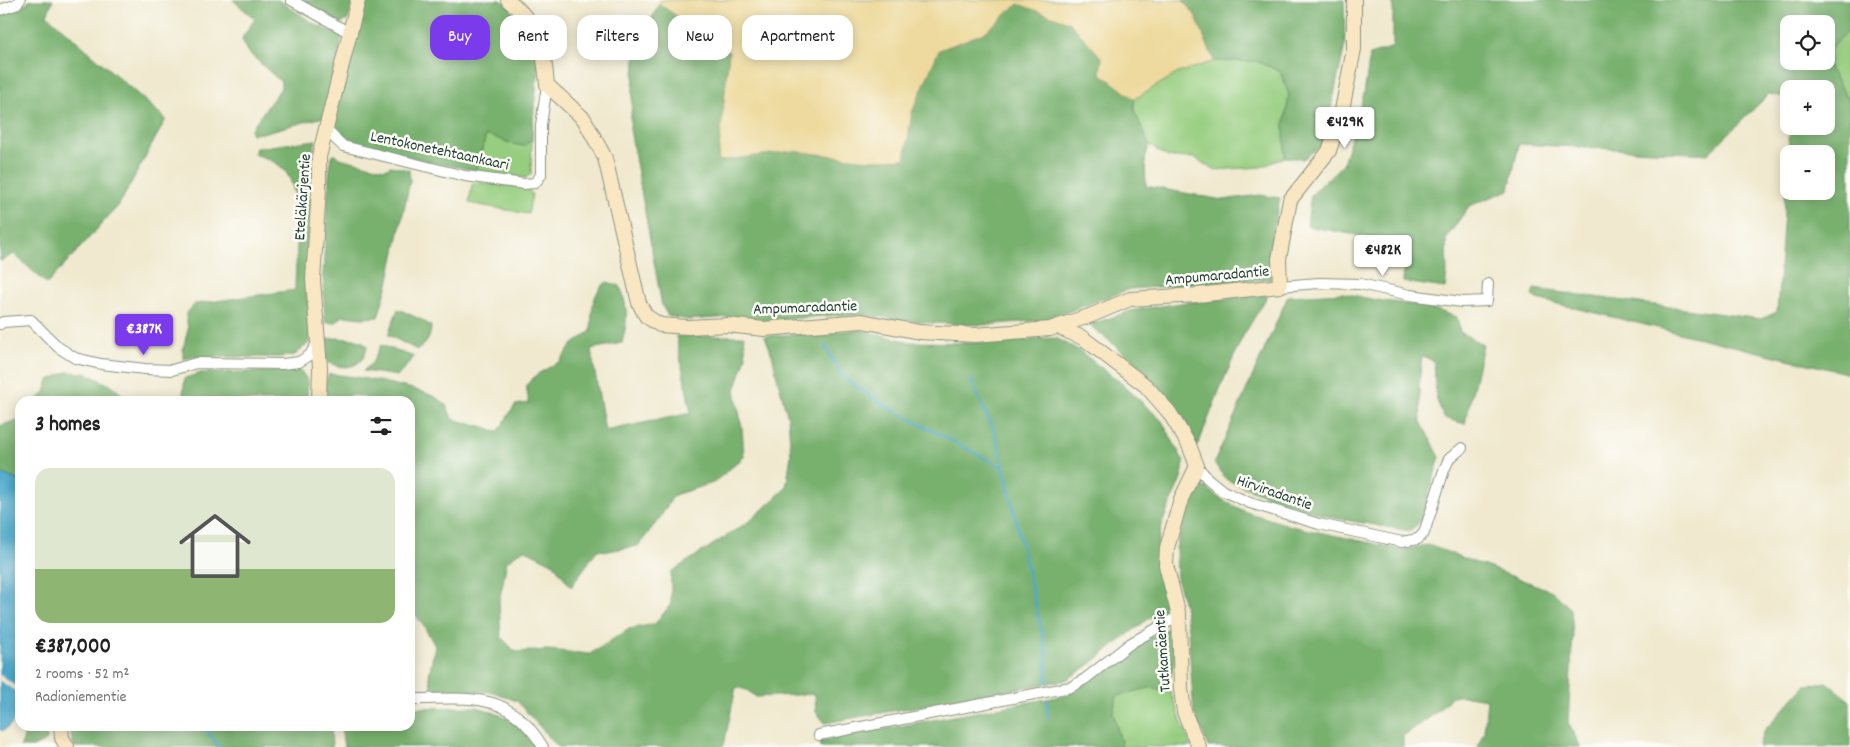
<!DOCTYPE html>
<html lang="en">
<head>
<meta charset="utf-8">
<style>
	:root { --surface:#fff; --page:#f2f2f2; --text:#222; --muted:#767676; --line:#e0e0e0; --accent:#7c3aed }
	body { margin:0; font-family:Dekko,sans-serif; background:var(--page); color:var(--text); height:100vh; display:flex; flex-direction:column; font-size:19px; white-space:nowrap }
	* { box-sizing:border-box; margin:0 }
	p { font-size:16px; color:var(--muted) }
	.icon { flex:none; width:28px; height:28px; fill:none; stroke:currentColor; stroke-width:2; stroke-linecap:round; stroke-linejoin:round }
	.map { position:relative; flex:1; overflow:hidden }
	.sheet { position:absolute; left:15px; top:396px; width:400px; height:335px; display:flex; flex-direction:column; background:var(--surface); border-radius:15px; box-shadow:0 2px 12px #0003 }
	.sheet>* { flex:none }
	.guide { position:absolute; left:430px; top:15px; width:475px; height:45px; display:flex; gap:10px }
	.tools { position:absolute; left:1780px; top:15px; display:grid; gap:10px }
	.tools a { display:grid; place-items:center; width:55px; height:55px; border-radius:10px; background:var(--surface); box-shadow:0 2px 12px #0003; font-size:25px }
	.price { position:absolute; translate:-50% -42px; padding:0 11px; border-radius:5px; background:#fff; color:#222; font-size:16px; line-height:32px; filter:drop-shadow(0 1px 2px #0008) }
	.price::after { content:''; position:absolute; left:50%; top:30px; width:15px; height:11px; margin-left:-8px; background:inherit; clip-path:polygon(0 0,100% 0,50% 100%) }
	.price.selected { background:var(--accent); color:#fff }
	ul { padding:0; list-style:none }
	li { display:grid; align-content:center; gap:10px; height:265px; padding:0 20px }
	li+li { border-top:1px solid var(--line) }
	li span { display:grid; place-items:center; height:155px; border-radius:15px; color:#555 }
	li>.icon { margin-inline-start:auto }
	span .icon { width:90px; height:90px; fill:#fffc; stroke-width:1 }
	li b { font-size:21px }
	h2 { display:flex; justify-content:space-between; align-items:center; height:60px; padding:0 20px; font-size:21px }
	.pill { padding:0 18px; border-radius:15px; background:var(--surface); box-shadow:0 2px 12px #0003; font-size:18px; line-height:45px }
	.pill.selected { background:var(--accent); color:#fff }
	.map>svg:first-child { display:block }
	.green { fill:#96cd7f; stroke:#5a855a }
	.forest { fill:#78b06e; stroke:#4c7651; fill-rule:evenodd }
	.sand { fill:#eeda9e; stroke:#868c69 }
	.water { fill:#4ca9cb; stroke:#367380 }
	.pier { fill:#f0e9cf }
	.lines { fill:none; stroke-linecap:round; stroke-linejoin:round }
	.stream { stroke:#4ca9cb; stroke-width:2.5 }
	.street-casing { stroke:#889382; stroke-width:12 }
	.secondary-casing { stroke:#889382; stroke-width:16 }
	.street { stroke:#fff; stroke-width:10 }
	.secondary { stroke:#f9e7c3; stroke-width:14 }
	.labels { text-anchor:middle; stroke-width:5; stroke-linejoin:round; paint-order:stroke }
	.street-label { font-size:16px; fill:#1f3d34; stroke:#fdfcf7 }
</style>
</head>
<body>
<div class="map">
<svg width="1850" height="747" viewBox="0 0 1850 747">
	<rect width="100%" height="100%" fill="#fdfcf7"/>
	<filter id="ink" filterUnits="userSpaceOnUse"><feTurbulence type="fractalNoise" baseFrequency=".02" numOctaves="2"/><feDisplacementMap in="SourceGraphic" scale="10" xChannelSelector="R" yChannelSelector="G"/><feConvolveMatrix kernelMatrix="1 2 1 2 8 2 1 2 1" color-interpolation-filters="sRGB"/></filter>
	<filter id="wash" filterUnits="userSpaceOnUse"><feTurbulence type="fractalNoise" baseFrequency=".0096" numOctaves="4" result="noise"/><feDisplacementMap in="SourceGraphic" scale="20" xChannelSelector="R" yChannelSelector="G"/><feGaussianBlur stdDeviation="1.12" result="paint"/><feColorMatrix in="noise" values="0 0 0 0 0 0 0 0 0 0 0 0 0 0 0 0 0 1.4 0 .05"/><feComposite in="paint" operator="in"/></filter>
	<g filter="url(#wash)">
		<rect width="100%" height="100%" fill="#f0e9cf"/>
		<g class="green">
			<path d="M1850,29V102L1829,68L1831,47Z"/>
			<path d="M1214,61H1256L1280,71L1289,95L1284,126L1285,157L1261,167L1214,170L1195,158L1168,157L1149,145L1134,110V99L1178,73Z"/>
			<path d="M486,134C499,138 511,145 524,146L532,139L531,174L525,178L476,170Z"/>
			<path d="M475,182L528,188L532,195L528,214L469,203L472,185Z"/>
			<path d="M1149,688L1170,691L1191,747H1122L1113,712L1117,696Z"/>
		</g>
		<g class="forest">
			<path d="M30,0H53L47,15L166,119L119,205L47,284L14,254L0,261V15C11,12 23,9 30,0Z"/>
			<path d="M233,0H278L316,25L342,37L324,117L262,133L252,134L250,130L281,88V82L246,50L242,38L255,19Z"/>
			<path d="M300,0H354L348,20L341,23Z"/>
			<path d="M365,0H501C521,16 540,41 539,69C539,76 536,82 536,89C534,106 533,122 532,139L525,146C511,145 499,138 486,135L476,170L435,163L348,142C340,137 335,133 333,124Z"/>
			<path d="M1182,0H1344L1345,45L1323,144L1303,159L1285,157L1284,126L1289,95L1280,71L1256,61H1214L1195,15Z"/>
			<path d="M1393,0H1850V29L1831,47L1829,68L1850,102V374L1537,299L1532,296L1534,289L1761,319L1777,312L1790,126H1826V89H1789V98L1769,94L1708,154L1519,144L1509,190L1469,206L1446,239L1447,274L1445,288L1403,282L1406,244L1307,226L1311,195L1343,164L1364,94L1370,55L1393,47ZM1789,24H1826V61H1789ZM1789,154H1826V191H1789Z"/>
			<path d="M659,4L729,52L718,161L793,151L869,160L904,159L912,112L939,50L984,33L1018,4L1069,22L1103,59L1100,73L1134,99V110L1149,145L1145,160L1146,186L1223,200L1260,195L1280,198L1269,252L1271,279L1130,289L1046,320L983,325L931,323L872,316L833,315L764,321L730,317L689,320L668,316L662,306L630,129L636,49Z"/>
			<path d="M316,140L312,154L311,197L306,282L310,342L295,355L282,357H195L183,359V349L188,329L186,314L195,304L295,290C295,261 305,187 282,168C275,161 263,157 254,154L256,148Z"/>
			<path d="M334,153L339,158L385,169L391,166L409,170L410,181L388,284L378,317L363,318L343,316L335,323L325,322L323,274L330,161Z"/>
			<path d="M607,282L620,286C628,307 628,321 622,343L591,349L605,431L691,413L676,336H744L746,357L735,390L742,427L744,457L713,483L674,495L659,519L638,546L608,551L597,550L571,587L554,564L524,549L507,561L499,602L501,637L516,652L547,650L590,654L629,629L655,624L671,604V572L751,520L786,488L791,455L788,418L778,381L773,358L765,336L861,330L910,342L974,343L1056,338L1077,349L1120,382L1162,421L1184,462L1182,476L1163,521L1157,546V571L1170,613L1148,619L1085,668L1066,680L825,723L816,712L815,694L756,697L747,690L736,687L724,745L720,747H558L517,701L493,692L432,689L429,675L435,646L425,628L410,607V503L415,477L410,476V401H371L362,396L350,395L344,401H327L324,385L329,374C350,375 425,388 440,400C447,405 449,410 452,419L485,427L498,432L515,405L529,403L526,385L539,373L559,362L573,344L591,331C592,313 591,292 607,282Z"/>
			<path d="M1343,293L1376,300L1424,306L1457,317L1460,332L1483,345L1465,424L1444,418L1436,398L1434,361L1422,356L1419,384L1421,422L1440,457L1420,522L1410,531L1334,518L1275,499L1227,480L1214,463L1288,296Z"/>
			<path d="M1268,295L1242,338L1221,386L1197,448C1180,400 1129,355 1089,325L1134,310L1188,302Z"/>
			<path d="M398,309L422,320L431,326C431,337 427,344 417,350L388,335Z"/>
			<path d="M333,338L354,339L363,342L367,346C365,369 341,372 325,360L323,349L325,340Z"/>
			<path d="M381,345L414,357L398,376L363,371L372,363Z"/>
			<path d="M301,371L308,381L307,401H182L185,378L201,373Z"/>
			<path d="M67,372L86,373L112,386L130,401H36L45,392L49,380Z"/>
			<path d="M20,419V481L0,473V426Z"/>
			<path d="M1206,487L1219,498L1246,512L1295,527L1404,550L1428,545L1552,591L1571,609L1573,633L1568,723L1581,747H1477L1484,732L1487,699L1467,696H1452L1437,712L1403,736V747H1208L1204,735L1194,714L1188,629L1184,605L1177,579L1176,548L1186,513L1197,490Z"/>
			<path d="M1172,628L1175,632C1174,654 1177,672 1163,690L1149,688L1117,696L1113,712L1122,747H820L819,741L1068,695L1107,670L1131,648L1163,630Z"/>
			<path d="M1826,682L1850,701V747H1758L1764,731L1806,685Z"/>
			<path d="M477,707C507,716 517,721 534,747H344L341,726H410V708Z"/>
			<path d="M26,726H46L47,740L33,747H20L23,741Z"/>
			<path d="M69,726H331L332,747H74Z"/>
		</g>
		<path class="sand" d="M661,0H1182L1195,15L1214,61L1178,73L1134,99L1100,73L1102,58L1069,22L1018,4L984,33L939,50L912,112L905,159L869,160L793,151L718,161L729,52L659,4Z"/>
		<path class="water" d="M0,473L20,481V699L19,703L15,707C17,720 13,724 3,731L0,730Z"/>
		<path class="pier" d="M0,675L20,689V694L0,681Z"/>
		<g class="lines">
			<g class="stream">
				<path d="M825,346L843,377L885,406L1004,468"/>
				<path d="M971,380L995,433L1004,468L1046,650L1047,683"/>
				<path d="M1047,700L1048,717"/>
				<path d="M203,726L219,747"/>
			</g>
		</g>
	</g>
	<g filter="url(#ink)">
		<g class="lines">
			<defs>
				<g id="street">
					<path d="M291,0L350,33"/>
					<path d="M0,10L15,5L20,0"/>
					<path d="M326,130L343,146L465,176L524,184L535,183L541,175V125L547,85"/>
					<path d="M1280,286L1319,283L1360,284L1410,295L1462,302L1487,301L1488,284"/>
					<path d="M0,324L3,322L31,320L58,347L75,358L101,364L145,369L172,370L196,363L283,364L299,362L310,355L317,343"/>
					<path d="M1197,466L1208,479L1223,491L1250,503L1319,524L1402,542L1418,539L1424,533L1444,470L1449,459L1462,448"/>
					<path d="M410,699C469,699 508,689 543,747"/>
					<path d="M819,735L1071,687L1085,679L1131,643L1179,616"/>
				</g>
				<g id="secondary">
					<path d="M508,0C539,25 544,46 547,85L584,119L605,158L639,303L646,316L660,325L688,327L727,325L764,329L862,321L919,332L975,335L1050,329L1092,315L1130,299L1197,295L1280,286L1279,259L1290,200L1329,151L1342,110L1354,49V0"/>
					<path d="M1058,327L1083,338L1146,386L1169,412L1189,445L1197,466L1181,499L1167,548L1166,565L1179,616L1181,689L1184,712L1199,747"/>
					<path d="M319,401L320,367L313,280L319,189V157L358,0"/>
					<path d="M61,726L62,738L67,747"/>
				</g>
			</defs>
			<use href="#street" class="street-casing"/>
			<use href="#secondary" class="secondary-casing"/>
			<use href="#street" class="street"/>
			<use href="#secondary" class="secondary"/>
		</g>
	</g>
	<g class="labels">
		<g class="street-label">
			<text transform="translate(440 149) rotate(12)" y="6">Lentokonetehtaankaari</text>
			<text transform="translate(301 197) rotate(-86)" y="6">Eteläkärjentie</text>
			<text transform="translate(1217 274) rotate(-5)" y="6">Ampumaradantie</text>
			<text transform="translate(805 306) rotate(-2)" y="6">Ampumaradantie</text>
			<text transform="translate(1275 491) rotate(19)" y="6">Hirviradantie</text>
			<text transform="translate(1161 651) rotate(-94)" y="6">Tutkamäentie</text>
		</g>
	</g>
</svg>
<div class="tools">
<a><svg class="icon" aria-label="locate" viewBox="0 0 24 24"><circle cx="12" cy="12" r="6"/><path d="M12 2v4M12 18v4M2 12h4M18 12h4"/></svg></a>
<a>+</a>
<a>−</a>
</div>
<b class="price" style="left:1345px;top:149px">€429K</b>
<b class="price" style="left:1383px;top:277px">€482K</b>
<b class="price selected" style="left:144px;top:356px">€387K</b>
<div class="guide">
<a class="pill selected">Buy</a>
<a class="pill">Rent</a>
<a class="pill">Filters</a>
<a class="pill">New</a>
<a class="pill">Apartment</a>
</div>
<section class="sheet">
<h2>3 homes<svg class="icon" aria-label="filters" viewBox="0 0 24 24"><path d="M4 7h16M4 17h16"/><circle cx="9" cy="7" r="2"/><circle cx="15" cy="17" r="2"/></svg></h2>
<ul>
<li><span style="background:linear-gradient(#dfe7d0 65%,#8fb573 0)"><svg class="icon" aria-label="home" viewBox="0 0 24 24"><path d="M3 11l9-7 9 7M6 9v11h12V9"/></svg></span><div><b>€387,000</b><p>2 rooms · 52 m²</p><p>Radioniementie</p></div></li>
</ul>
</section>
</div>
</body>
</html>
